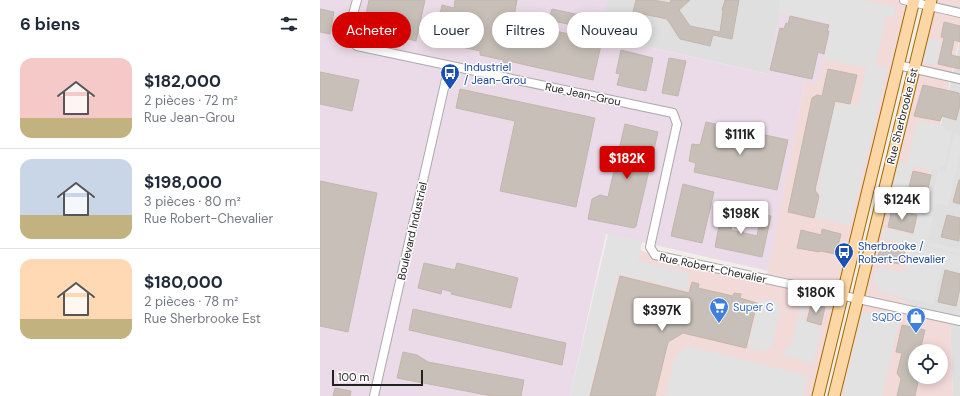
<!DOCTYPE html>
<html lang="fr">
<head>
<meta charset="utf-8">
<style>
	:root { --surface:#fff; --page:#f2f2f3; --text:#1f2937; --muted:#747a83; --line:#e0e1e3; --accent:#d40000 }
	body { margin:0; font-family:"DM Sans",sans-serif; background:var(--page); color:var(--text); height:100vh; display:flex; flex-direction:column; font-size:15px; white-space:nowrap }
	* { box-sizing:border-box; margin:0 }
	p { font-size:13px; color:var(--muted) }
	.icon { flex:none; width:22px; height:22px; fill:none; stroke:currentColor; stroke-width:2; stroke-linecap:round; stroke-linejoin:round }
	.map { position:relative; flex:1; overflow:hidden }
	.panel { display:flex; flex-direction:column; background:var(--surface); width:320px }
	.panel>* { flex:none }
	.guide { position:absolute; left:12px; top:12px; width:380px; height:36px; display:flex; gap:8px }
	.fabs { position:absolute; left:588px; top:344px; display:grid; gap:8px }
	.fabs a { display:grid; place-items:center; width:40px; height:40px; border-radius:50%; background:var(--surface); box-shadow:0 2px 10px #0003; font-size:20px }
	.scale { position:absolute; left:12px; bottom:10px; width:91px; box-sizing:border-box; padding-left:4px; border:2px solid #222; border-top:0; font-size:11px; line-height:14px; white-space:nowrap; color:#222; -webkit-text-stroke:3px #fff; paint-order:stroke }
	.price { position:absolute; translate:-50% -34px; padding:0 9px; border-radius:4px; background:#fff; color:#222; font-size:13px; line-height:26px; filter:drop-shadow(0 1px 2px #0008) }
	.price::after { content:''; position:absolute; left:50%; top:24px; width:12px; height:9px; margin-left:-6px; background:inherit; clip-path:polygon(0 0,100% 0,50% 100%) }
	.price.on { background:var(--accent); color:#fff }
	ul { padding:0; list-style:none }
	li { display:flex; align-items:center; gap:12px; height:100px; padding:0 20px }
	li+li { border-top:1px solid var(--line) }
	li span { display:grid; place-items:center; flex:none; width:112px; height:80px; border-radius:12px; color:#555 }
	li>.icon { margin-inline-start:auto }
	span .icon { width:48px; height:48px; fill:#fffc; stroke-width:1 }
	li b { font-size:17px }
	h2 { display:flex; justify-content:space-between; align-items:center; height:48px; padding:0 20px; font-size:17px }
	.tag { padding:0 14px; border-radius:18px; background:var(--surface); box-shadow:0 2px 10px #0003; font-size:14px; line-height:36px }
	.tag.on { background:var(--accent); color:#fff }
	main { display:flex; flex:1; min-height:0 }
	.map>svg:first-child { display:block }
	.residential { fill:#e0dfdf }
	.commercial { fill:#f2dad9; fill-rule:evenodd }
	.industrial { fill:#ebdbe8 }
	.parking { fill:#e2e2e2 }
	.building { fill:#c7bfb8; stroke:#c4b6ab }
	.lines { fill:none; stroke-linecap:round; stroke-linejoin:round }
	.minor-casing { stroke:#a9a9a9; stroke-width:10 }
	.major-casing { stroke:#a06b00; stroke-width:13 }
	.minor { stroke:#fff; stroke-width:8 }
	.major { stroke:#fcd6a4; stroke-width:11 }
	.labels { text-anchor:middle; stroke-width:3; stroke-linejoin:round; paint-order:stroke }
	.transit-label { font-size:11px; fill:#164399; stroke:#fff; text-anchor:start }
	.street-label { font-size:11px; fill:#222; stroke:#fff }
	.shop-label { font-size:11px; fill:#366cbe; stroke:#fff; text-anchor:start }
</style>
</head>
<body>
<main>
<section class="panel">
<h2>6 biens<svg class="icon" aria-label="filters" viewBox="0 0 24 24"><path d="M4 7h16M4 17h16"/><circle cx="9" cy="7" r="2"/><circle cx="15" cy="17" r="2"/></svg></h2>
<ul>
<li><span style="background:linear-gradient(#f6c9c9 75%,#c2b280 0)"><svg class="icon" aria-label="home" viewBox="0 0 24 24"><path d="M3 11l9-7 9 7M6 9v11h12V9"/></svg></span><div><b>$182,000</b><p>2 pièces · 72 m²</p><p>Rue Jean-Grou</p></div></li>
<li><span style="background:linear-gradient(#c9d6e8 70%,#c2b280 0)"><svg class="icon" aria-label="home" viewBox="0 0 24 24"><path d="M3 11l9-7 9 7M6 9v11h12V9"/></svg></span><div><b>$198,000</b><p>3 pièces · 80 m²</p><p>Rue Robert-Chevalier</p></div></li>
<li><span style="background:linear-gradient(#ffd9b3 75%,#c2b280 0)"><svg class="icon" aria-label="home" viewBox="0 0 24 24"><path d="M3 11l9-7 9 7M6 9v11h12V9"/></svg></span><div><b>$180,000</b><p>2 pièces · 78 m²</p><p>Rue Sherbrooke Est</p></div></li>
</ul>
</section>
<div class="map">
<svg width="640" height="396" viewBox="0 0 640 396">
	<rect width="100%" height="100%" fill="#f2efe9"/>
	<g class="residential">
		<path d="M286,0H463L448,74L280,36Z"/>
		<path d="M640,41V396H633L630,319L581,300Z"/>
	</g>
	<g class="commercial">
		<path d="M524,0H594L498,396H251L296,242L335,255L446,279L485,82L497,83Z"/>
		<path d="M608,0H640V36L581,300L630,319L633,396H514ZM595,351H621V377H595Z"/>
	</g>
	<path class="industrial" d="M0,0H288L280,36L447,74L463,0H524L497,84L485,82L448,271L286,234L250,396H0Z"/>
	<g class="parking">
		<path d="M460,0H542L576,7L573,17L566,16L555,65L568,68L530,225L495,218L500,195L497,188L514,104L520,105L521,102L538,106L546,68L504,59L512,24L458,12Z"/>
		<path d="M605,38L621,41L616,65L600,61Z"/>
		<path d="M597,120L620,125L627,131L632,132L625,167L620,166L619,171L625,172L634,133L640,135V154L628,206L617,204V202L606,248L640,256V272L622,268L613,304L556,291L558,285L552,283L556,267L584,273L591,245L561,238L563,228L593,235L598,213L608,215L618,171L593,166L584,204L566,199L574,162L587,164Z"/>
		<path d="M288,234L322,242L318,261L370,273L367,290L298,274L269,396H250Z"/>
		<path d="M609,242L640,249V254L608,246Z"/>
		<path d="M441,299L458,302L457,307L461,308L451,348L447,347L446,352L428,348L439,303H440Z"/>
		<path d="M481,304L486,305L483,320L497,324L496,328L501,329L493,363L464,356L466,346L471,347Z"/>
		<path d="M542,312L579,321L562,396H523Z"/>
		<path d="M368,346L488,376L483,396H345L355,356Z"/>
	</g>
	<g class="building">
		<path d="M49,0H105L96,41L80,37L84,19L69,15L65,32L43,28Z"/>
		<path d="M135,0H197L193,22L282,41L273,80L188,61L187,63L183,62V60L160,55V51L114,41L122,5L134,8Z"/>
		<path d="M316,0H333L350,3L351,0H370L359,10L370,26L400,32L403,11L402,10L405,0H419L412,39L393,35L390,46L360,39L347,19L313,12Z"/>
		<path d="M0,9L14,12L10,34L0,32Z"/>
		<path d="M232,9L260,15L257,26L229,20Z"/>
		<path d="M470,16L509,25L507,31H509L504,54L498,52L492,79L450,70L460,28L464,29L466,23L468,24Z"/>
		<path d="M624,22L640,26V42L634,40L631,55L640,57V69L618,64L624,38L621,37Z"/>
		<path d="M301,50L333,58L326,91L297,85L300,74L296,73Z"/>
		<path d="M349,58L366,61L358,96L342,93Z"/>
		<path d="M508,69L537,75L530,104L515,101L495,190L499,196L494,218L468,212L492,98L497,95L502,96Z"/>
		<path d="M0,72L39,80L32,111L0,104Z"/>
		<path d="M603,85L639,93L640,105L636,120L622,116L620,121L594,116Z"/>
		<path d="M140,89L275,118L256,207L180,191L195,121L136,108Z"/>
		<path d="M386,122L468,140L457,190L374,172L376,163L369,161L372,144L380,145Z"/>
		<path d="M305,124L338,132L316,226L314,228L268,219L272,199L280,195L288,197Z"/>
		<path d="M593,171L611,175L604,207L585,203Z"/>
		<path d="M639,180H640V204L633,202Z"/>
		<path d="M0,181L57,193L28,332L0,326Z"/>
		<path d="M363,184L394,192L382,243L351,236Z"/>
		<path d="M403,205L415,208L411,230L437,236L441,214L451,216L442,257L395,247Z"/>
		<path d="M572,209L597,215L593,233L568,227Z"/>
		<path d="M627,215L640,218L639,241L621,237Z"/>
		<path d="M502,229L521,234L516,254L500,251L499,252L477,248L481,230L501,235Z"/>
		<path d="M561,243L586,248L582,261H579V264L566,261L567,258L558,256Z"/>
		<path d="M104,263L135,270L137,263L198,278L191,308L131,294L132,292L122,289L121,294L98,288Z"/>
		<path d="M625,270L640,274V288L636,306L618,302Z"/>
		<path d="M300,276L369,293L372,282L379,284L378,288L413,296L414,293L421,294L420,298L437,303L426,348L363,333L348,342L335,396H270Z"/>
		<path d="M491,304L505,307L501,325L487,321Z"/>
		<path d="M93,309L246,343L242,365L89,330Z"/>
		<path d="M582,325L605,330L600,351H595V377H599L595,396H577L581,379L577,373L582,353L576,352Z"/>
		<path d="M83,352L97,355L108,362L204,380L201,396H172L77,378Z"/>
		<path d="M15,388L31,391L30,396H13Z"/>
	</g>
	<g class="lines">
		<defs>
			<g id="minor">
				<path d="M37,0C34,12 23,39 37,46L353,113L357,124L330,247L335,255L640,321"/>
				<path d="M584,0L640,13"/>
				<path d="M578,65L640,79"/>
				<path d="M54,396L129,66"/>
			</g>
			<g id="major">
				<path d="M498,396L594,0"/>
				<path d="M514,396L611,0"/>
			</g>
		</defs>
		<use href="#minor" class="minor-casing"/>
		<use href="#major" class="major-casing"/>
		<use href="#minor" class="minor"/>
		<use href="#major" class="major"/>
	</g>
	<defs>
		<symbol id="bus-pin" viewBox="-11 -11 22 30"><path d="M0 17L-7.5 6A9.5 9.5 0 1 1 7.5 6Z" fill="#1a4fb4" stroke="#fff"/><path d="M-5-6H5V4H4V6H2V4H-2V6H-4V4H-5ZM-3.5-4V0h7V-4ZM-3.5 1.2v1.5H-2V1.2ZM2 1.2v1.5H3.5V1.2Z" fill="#fff"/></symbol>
		<symbol id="supermarket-pin" viewBox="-11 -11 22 30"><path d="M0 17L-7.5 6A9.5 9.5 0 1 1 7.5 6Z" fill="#3f7fe0" stroke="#fff"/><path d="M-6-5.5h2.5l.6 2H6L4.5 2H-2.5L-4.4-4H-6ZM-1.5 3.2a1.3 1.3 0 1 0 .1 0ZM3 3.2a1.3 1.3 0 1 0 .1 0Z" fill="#fff"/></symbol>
		<symbol id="shop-pin" viewBox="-11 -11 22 30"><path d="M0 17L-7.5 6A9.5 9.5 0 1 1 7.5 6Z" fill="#3f7fe0" stroke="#fff"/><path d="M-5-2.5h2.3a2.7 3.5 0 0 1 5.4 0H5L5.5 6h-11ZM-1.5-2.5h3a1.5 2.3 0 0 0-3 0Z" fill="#fff"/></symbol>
	</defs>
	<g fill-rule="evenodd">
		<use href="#bus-pin" x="119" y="62" width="22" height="30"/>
		<use href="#bus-pin" x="513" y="241" width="22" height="30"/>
		<use href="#supermarket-pin" x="388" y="296" width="22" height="30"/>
		<use href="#shop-pin" x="585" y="306" width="22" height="30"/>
	</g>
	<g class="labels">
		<g class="transit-label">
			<text x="144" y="71">Industriel<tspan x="144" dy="13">/ Jean-Grou</tspan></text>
			<text x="538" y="250">Sherbrooke /<tspan x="538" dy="13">Robert-Chevalier</tspan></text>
		</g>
		<g class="street-label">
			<text transform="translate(263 94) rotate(12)" y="4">Rue Jean-Grou</text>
			<text transform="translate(582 116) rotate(-76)" y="4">Rue Sherbrooke Est</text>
			<text transform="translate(92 231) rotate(-77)" y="4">Boulevard Industriel</text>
			<text transform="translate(393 268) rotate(12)" y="4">Rue Robert-Chevalier</text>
		</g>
		<g class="shop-label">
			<text x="413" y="311">Super C</text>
			<text x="582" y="321" text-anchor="end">SQDC</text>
		</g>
	</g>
</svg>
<div class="fabs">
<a><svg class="icon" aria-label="locate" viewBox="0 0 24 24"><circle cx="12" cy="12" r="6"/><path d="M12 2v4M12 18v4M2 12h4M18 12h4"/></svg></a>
</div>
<div class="scale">100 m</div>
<b class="price" style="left:420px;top:156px">$111K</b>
<b class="price on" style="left:307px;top:180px">$182K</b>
<b class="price" style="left:582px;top:221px">$124K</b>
<b class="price" style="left:421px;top:235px">$198K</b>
<b class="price" style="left:496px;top:314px">$180K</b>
<b class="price" style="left:342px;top:332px">$397K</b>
<div class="guide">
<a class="tag on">Acheter</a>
<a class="tag">Louer</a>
<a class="tag">Filtres</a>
<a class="tag">Nouveau</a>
</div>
</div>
</main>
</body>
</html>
